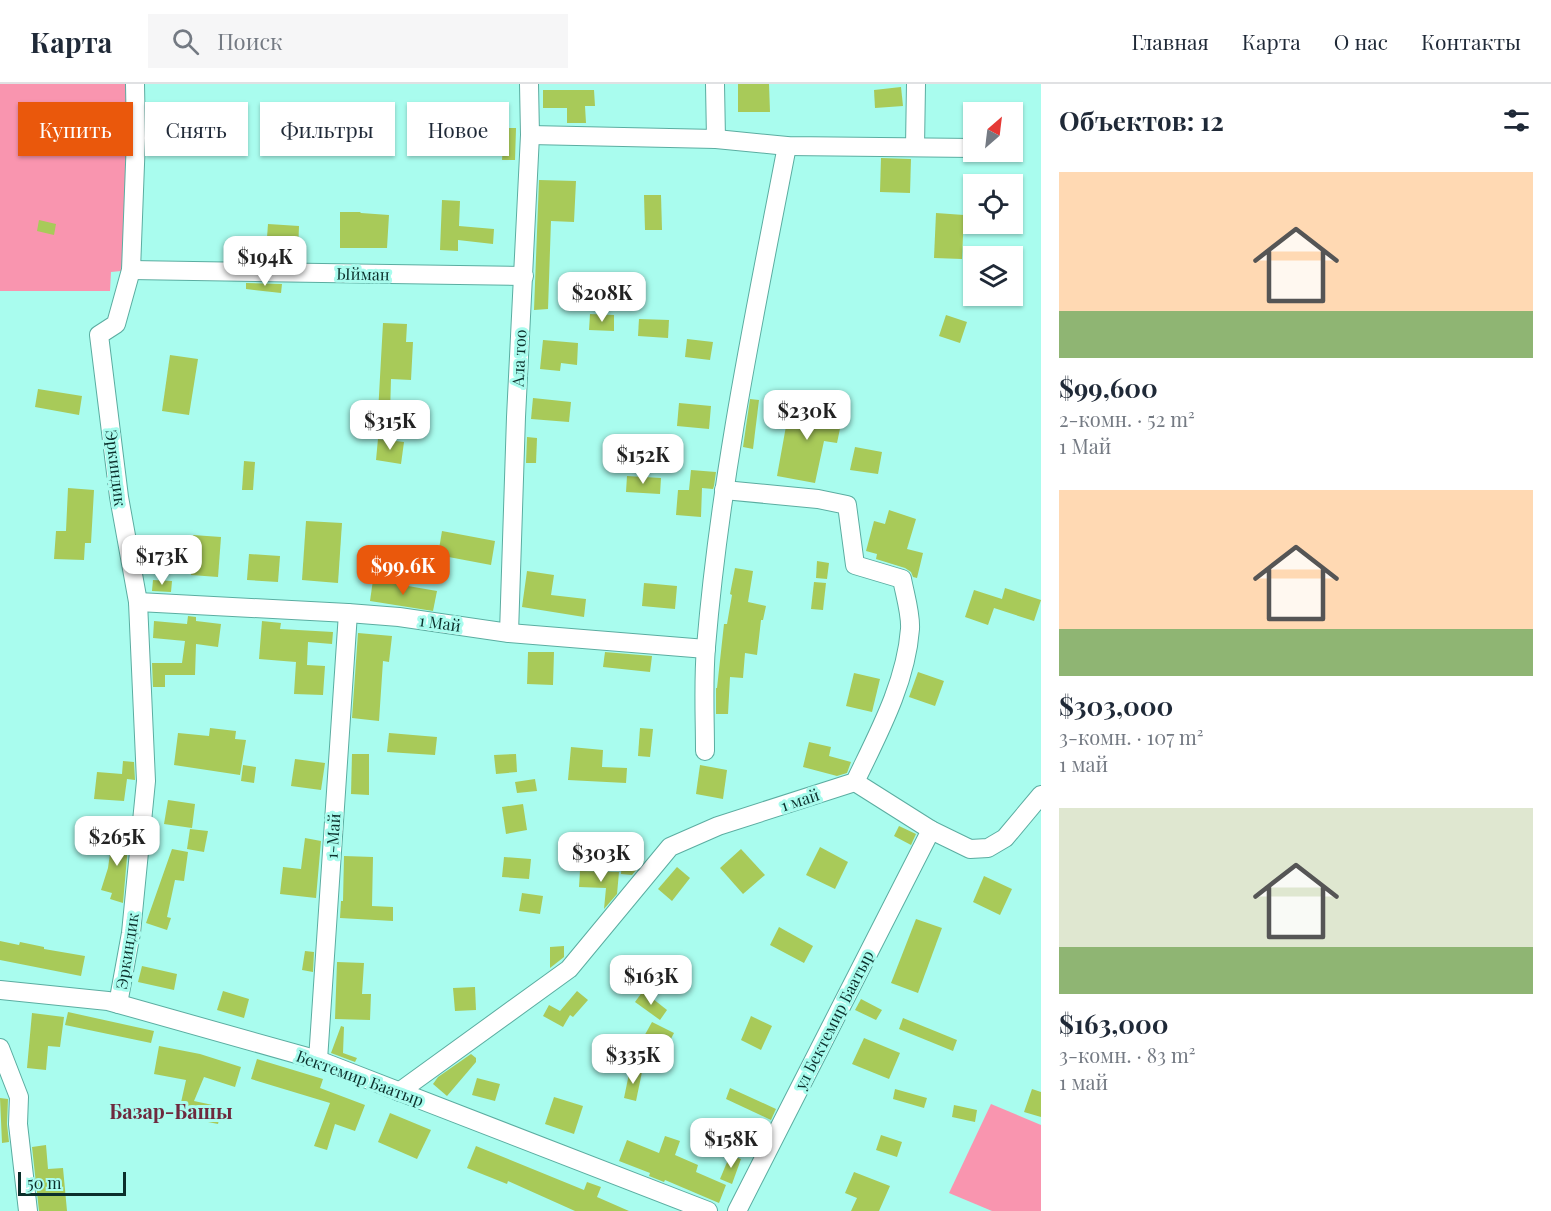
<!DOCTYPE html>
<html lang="ru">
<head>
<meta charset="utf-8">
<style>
	:root { --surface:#fff; --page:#f6f6f7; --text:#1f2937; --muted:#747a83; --line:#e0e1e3; --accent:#ea580c }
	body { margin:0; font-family:"Playfair Display",serif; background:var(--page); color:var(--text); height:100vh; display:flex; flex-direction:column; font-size:22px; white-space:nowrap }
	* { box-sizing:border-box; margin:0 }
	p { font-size:20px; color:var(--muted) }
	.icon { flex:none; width:33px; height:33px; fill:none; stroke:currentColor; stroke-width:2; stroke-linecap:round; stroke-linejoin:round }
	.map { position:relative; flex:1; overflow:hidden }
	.sheet { display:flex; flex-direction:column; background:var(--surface); width:510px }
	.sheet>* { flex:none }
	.banner { position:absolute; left:18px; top:18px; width:570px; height:54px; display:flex; gap:12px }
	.needle { width:39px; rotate:28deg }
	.buttons { position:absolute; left:963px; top:18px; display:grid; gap:12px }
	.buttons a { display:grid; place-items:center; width:60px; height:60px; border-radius:0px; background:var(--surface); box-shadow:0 2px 4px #0004; font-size:30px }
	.scale { position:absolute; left:18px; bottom:15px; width:108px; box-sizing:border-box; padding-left:6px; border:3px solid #0b2f2b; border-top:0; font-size:16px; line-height:21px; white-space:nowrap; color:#0b2f2b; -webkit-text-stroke:4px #a9fcee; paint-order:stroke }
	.price { position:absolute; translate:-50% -51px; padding:0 14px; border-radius:12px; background:#fff; color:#222; font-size:20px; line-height:39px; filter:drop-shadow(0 2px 3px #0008) }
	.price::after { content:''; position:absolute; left:50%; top:36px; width:18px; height:14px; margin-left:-9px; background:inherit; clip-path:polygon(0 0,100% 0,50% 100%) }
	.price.current { background:var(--accent); color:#fff }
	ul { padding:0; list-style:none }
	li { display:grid; align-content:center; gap:12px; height:318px; padding:0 18px }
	li span { display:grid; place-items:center; height:186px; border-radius:0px; color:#555 }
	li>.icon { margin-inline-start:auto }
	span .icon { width:108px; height:108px; fill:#fffc; stroke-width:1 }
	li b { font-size:26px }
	h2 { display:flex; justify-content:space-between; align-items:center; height:72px; padding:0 18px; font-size:26px }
	.tag { padding:0 21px; border-radius:0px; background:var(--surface); box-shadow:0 2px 4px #0004; font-size:21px; line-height:54px }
	.tag.current { background:var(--accent); color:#fff }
	header { display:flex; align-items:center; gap:36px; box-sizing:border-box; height:84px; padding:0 30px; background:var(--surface); border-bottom:2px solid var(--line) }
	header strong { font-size:28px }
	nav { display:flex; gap:33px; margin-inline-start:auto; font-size:21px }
	.search { width:420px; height:54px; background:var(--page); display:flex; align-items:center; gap:15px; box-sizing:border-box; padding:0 21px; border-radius:0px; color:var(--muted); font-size:22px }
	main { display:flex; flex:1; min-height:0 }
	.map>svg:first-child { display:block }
	.green { fill:#f995af }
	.building { fill:#a8ca59 }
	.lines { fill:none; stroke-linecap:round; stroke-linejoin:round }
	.minor-casing { stroke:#5bada1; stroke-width:20 }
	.minor { stroke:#fff; stroke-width:18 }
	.labels { text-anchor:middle; stroke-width:6; stroke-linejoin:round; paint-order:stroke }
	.street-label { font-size:16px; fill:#0b2f2b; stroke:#a9fcee }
	.quarter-label { font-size:20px; font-weight:bold; fill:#6e293e; stroke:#a9fcee }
</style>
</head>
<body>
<header>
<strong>Карта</strong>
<div class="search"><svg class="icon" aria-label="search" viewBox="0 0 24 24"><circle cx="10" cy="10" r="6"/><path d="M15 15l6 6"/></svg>Поиск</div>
<nav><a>Главная</a><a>Карта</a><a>О нас</a><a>Контакты</a></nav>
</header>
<main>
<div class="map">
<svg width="1041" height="1127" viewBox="0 0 1041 1127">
	<rect width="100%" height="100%" fill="#a9fcee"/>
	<g class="green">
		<path d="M0,0H136L131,186L111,188L110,207H0Z"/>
		<path d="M991,1020L1041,1041V1127H992L949,1109Z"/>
	</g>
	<g class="building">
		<path d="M738,0H769L770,28H738Z"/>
		<path d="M901,3L903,22L875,24L874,6Z"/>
		<path d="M543,6H594L595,22H585L586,39H567V24H543Z"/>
		<path d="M504,44H516L515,76H502Z"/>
		<path d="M320,51L321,65L301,67L300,53Z"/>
		<path d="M881,74L911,75L910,109L880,108Z"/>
		<path d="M539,96L576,97L574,138L551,137L548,225L534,226Z"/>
		<path d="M644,111H661L662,146H645Z"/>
		<path d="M442,116L460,117L459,142L494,145L493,160L458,156V167L440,166Z"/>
		<path d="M340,128H360L361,129L389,131L387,164H340Z"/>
		<path d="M936,129L964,131L962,175L934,174Z"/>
		<path d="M39,136L56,140L54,151L37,147Z"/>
		<path d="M268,140L299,142L298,169L266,167Z"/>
		<path d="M246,199L282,200L281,209L246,205Z"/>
		<path d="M590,230L614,231V247L589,246Z"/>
		<path d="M946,231L967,238L960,259L939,252Z"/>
		<path d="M639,235L669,236L668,254L638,252Z"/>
		<path d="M383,239L407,240L406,258H413L411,296L391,295L390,330L378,329Z"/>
		<path d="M687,255L713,258L710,276L685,273Z"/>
		<path d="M543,256L578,259L577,281L561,279L560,287L540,285Z"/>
		<path d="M170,271L198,275L189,331L162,327Z"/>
		<path d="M38,305L82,312L79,331L35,323Z"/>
		<path d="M533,314L571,318L569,338L531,335Z"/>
		<path d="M750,315L759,316L753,365L743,363Z"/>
		<path d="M679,319L711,322L709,345L677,342Z"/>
		<path d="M790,320L843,330L837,359L824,357L815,399L777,392Z"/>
		<path d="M527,353L537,354L536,379H526Z"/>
		<path d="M378,355L404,358L401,380L376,376Z"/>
		<path d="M855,363L882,368L878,390L850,386Z"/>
		<path d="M244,377L255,378L253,406H242Z"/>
		<path d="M691,386L716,388L714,402L713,405L702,404L701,433L676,431L678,406H689Z"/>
		<path d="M627,392L661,394L660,410L626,408Z"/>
		<path d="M68,404L94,406L91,459H85L84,476L54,475L56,447H66Z"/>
		<path d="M889,426L916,435L907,465L923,469L917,494L913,493L911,488L905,484L876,475L877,470L866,467L874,437L885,440Z"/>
		<path d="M306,437L342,439L338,499L302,496Z"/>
		<path d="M442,447L495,457L491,481L438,471Z"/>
		<path d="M193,451L221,453L218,493L191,491Z"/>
		<path d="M249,470L280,472L278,498L247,496Z"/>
		<path d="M817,477L829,479L827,495L816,494Z"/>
		<path d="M735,484L753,487L748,518L766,522L763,536H761L757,571L745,569L743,594L730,593L728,630H716V604H717L724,540H727L732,511L730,510Z"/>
		<path d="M527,487L554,491L551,511L586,515L584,533L522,523Z"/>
		<path d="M153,496L172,497L171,508L152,507Z"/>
		<path d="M373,496L437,507L433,527L370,517Z"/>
		<path d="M814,498L826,499L823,526L811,525Z"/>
		<path d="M644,499L677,502L675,525L642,522Z"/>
		<path d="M1005,504L1041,516L1034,537L994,524L988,541L965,533L974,506L1002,515Z"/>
		<path d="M188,532L196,533V537L221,540L218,563L196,560L195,591H165V603H153L152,579H182L185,557L153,554L154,537L187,540Z"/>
		<path d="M262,537L281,539L280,545L333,548L332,560L308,558L307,581L325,582L323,611L294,610L296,578L259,575Z"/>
		<path d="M358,549L392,552L389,578L383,577L379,637L352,634Z"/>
		<path d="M528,568H554L553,601L527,600Z"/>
		<path d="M605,568L652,572L650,588L603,583Z"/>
		<path d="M918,588L944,597L935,622L909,613Z"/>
		<path d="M854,589L880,595L872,628L846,622Z"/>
		<path d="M210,644L236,647L235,655L246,656L240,691L174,681L178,649L209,652Z"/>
		<path d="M640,644L653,645L650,673L638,672Z"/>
		<path d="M389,649L437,653L435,671L387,668Z"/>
		<path d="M809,658L831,663L829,672L851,678L847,689L837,692L803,683Z"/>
		<path d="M571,663L603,666L602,683L627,684L626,699L568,696Z"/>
		<path d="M352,670H369V711L351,710Z"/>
		<path d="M516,670L517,688L496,690L494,671Z"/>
		<path d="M295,675L325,679L321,706L291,702Z"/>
		<path d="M123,677L134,678L135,696L127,695L124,717L94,715L97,688L122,690Z"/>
		<path d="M243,681L256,683L254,699L241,697Z"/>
		<path d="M700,681L727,686L723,715L696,710Z"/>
		<path d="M535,695L537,707L517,709L515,698Z"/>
		<path d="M168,716L195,720L192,744L164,740Z"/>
		<path d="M523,720L527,746L506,750L502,723Z"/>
		<path d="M899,742L916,750L911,761L894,752Z"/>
		<path d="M190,745L208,747L204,768L187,765Z"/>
		<path d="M113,748L129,750L123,819L110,815L112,809L101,806L108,784Z"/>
		<path d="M305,754L321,757L316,814L280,810L283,783L301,785Z"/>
		<path d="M820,763L848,778L835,805L806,791Z"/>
		<path d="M172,765L188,768L184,797L175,796L167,833L171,834L167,846L146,839Z"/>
		<path d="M741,765L765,791L743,810L720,784Z"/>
		<path d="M344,772L373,773L372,822L393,823V837L340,834L341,817H343Z"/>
		<path d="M504,773L531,775L529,795L502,793Z"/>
		<path d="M622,776L644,777L632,791L621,790Z"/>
		<path d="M677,783L690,794L672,817L658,805Z"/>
		<path d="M580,787L619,788L617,810L604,825L606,804L579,803Z"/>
		<path d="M984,792L1012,805L1000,831L973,818Z"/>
		<path d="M522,809L543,812L540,830L519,827Z"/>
		<path d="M916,835L942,844L918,909L891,899Z"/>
		<path d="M779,843L813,862L804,879L770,861Z"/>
		<path d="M0,857L19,861L20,858L44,863V865L85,872L81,892L0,876Z"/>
		<path d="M564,862V873L550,884V863Z"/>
		<path d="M305,867L314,868L313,888L302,886Z"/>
		<path d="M337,878L364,879L362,910H371L370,936L335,935Z"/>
		<path d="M142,882L177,890L174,906L138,898Z"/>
		<path d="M475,903L476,926L455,927L453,904Z"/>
		<path d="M223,907L249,915L244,934L217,926Z"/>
		<path d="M577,907L588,916L573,933L570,931L563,943L543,932L549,921L560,927Z"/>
		<path d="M643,907L667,926L660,936L635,918Z"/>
		<path d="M861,915L882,926L876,936L855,926Z"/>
		<path d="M68,928L154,947L151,959L65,941Z"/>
		<path d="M32,929L64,933L60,963L48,962L46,986L27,984Z"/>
		<path d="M751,932L772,942L761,966L741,956Z"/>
		<path d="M903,934L957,956L953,967L899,945Z"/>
		<path d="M652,938L674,949L664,968L642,956Z"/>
		<path d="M341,942L344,943L343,969L357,974L355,978L331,969Z"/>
		<path d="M864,954L900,969L889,995L852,980Z"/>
		<path d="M159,962L200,970L241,983L235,1003L204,993L194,1017L222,1023L218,1040L178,1032L186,996L154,990Z"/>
		<path d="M471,970L476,974V978L447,1012L433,1000L438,993Z"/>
		<path d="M257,975L323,995L320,1004L365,1021L355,1047L335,1040L327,1066L314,1062L330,1019L251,995Z"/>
		<path d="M630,985L642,988L636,1017L624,1014Z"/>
		<path d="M477,994L500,1000L495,1017L472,1011Z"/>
		<path d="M730,1004L776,1025L771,1036L726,1015Z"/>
		<path d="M895,1005L927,1014L924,1024L893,1015Z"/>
		<path d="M1032,1005L1041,1008V1033L1024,1028Z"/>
		<path d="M554,1013L583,1022L574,1050L545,1040Z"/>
		<path d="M0,1014L8,1015L7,1040L9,1058L2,1059Z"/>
		<path d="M954,1021L977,1026L975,1038L952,1033Z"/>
		<path d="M390,1029L431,1046L417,1075L378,1058Z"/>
		<path d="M881,1051L902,1058L897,1073L876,1066Z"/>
		<path d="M665,1052L680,1057L675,1071L698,1081L696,1088L726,1101L719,1119L665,1096L664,1098L649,1092L650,1089L619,1077L627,1056L659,1069Z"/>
		<path d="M46,1061L48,1085L63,1084L67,1127H39L32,1063Z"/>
		<path d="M476,1062L584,1106L587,1098L601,1103L597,1113L629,1127H575L508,1097L507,1100L467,1084Z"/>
		<path d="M730,1071L741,1075L732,1100L720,1095Z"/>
		<path d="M854,1088L890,1102L879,1127H851L857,1114L845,1109Z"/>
	</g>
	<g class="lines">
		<defs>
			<g id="minor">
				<path d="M715,0L716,55"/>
				<path d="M530,51L716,55L787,62L974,64"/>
				<path d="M915,63L916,0"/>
				<path d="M131,186L524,192"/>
				<path d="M138,518L348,529L399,533L509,549L706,565"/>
				<path d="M509,549L516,333L530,51L529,0"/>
				<path d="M705,667C705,633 703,598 706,563C720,394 755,228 787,62"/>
				<path d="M855,698L931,746L970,765L988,764L1005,754L1041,711"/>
				<path d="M0,906L108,917L318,976L708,1127"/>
				<path d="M118,920L131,849L146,697L138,518L119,413L99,251L116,240L131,186L136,54L135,0"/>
				<path d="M0,964L19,1013L18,1040L28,1127"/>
				<path d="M318,976L348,529"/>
				<path d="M399,1008L569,885L670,763L718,742L855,698C878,650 906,599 910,545C911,530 905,511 902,495L855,481L847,421L818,415L724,406"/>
				<path d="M737,1127L931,746"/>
			</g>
		</defs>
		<use href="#minor" class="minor-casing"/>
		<use href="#minor" class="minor"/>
	</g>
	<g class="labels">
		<g class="street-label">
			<text transform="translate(363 190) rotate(1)" y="6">Ыйман</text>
			<text transform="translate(519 274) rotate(-87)" y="6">Ала тоо</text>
			<text transform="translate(116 384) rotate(83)" y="6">Эркиндик</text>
			<text transform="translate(440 539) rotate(8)" y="6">1 Май</text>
			<text transform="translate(800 716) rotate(-18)" y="6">1 май</text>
			<text transform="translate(333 752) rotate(-86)" y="6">1-Май</text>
			<text transform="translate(127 867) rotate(-81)" y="6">Эркиндик</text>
			<text transform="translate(834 936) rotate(-63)" y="6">ул Бектемир Баатыр</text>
			<text transform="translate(360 994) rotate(20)" y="6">Бектемир Баатыр</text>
		</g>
		<g class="quarter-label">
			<text x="171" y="1035">Базар-Башы</text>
		</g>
	</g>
</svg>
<div class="buttons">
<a><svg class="needle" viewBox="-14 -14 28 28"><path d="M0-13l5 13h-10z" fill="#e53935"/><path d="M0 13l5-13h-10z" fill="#747a83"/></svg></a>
<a><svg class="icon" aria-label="locate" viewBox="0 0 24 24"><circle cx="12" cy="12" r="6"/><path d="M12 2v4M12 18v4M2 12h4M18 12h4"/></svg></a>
<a><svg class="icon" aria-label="layers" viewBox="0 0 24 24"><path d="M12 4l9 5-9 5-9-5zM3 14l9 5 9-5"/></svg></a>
</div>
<div class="scale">50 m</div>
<b class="price" style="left:265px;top:203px">$194K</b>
<b class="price" style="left:602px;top:239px">$208K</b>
<b class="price" style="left:807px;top:357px">$230K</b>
<b class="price" style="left:390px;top:367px">$315K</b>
<b class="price" style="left:643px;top:401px">$152K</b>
<b class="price" style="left:162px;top:502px">$173K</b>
<b class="price current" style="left:403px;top:512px">$99.6K</b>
<b class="price" style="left:117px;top:783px">$265K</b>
<b class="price" style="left:601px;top:799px">$303K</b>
<b class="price" style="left:651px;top:922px">$163K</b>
<b class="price" style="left:633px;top:1001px">$335K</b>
<b class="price" style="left:731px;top:1085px">$158K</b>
<div class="banner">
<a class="tag current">Купить</a>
<a class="tag">Снять</a>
<a class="tag">Фильтры</a>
<a class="tag">Новое</a>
</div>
</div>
<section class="sheet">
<h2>Объектов: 12<svg class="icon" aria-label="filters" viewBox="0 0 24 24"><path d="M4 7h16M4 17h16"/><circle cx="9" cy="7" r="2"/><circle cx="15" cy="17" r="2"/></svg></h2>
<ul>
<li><span style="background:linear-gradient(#ffd9b3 75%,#8fb573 0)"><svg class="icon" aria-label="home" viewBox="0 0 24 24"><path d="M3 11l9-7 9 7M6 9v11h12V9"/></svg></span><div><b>$99,600</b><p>2-комн. · 52 m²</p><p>1 Май</p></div></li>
<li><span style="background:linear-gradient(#ffd9b3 75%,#8fb573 0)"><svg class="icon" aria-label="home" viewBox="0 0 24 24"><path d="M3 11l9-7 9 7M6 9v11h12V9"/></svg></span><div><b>$303,000</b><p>3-комн. · 107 m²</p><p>1 май</p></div></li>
<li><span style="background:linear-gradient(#dfe7d0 75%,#8fb573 0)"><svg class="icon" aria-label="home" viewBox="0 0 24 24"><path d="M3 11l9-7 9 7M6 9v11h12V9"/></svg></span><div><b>$163,000</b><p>3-комн. · 83 m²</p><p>1 май</p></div></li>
</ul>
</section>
</main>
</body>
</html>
